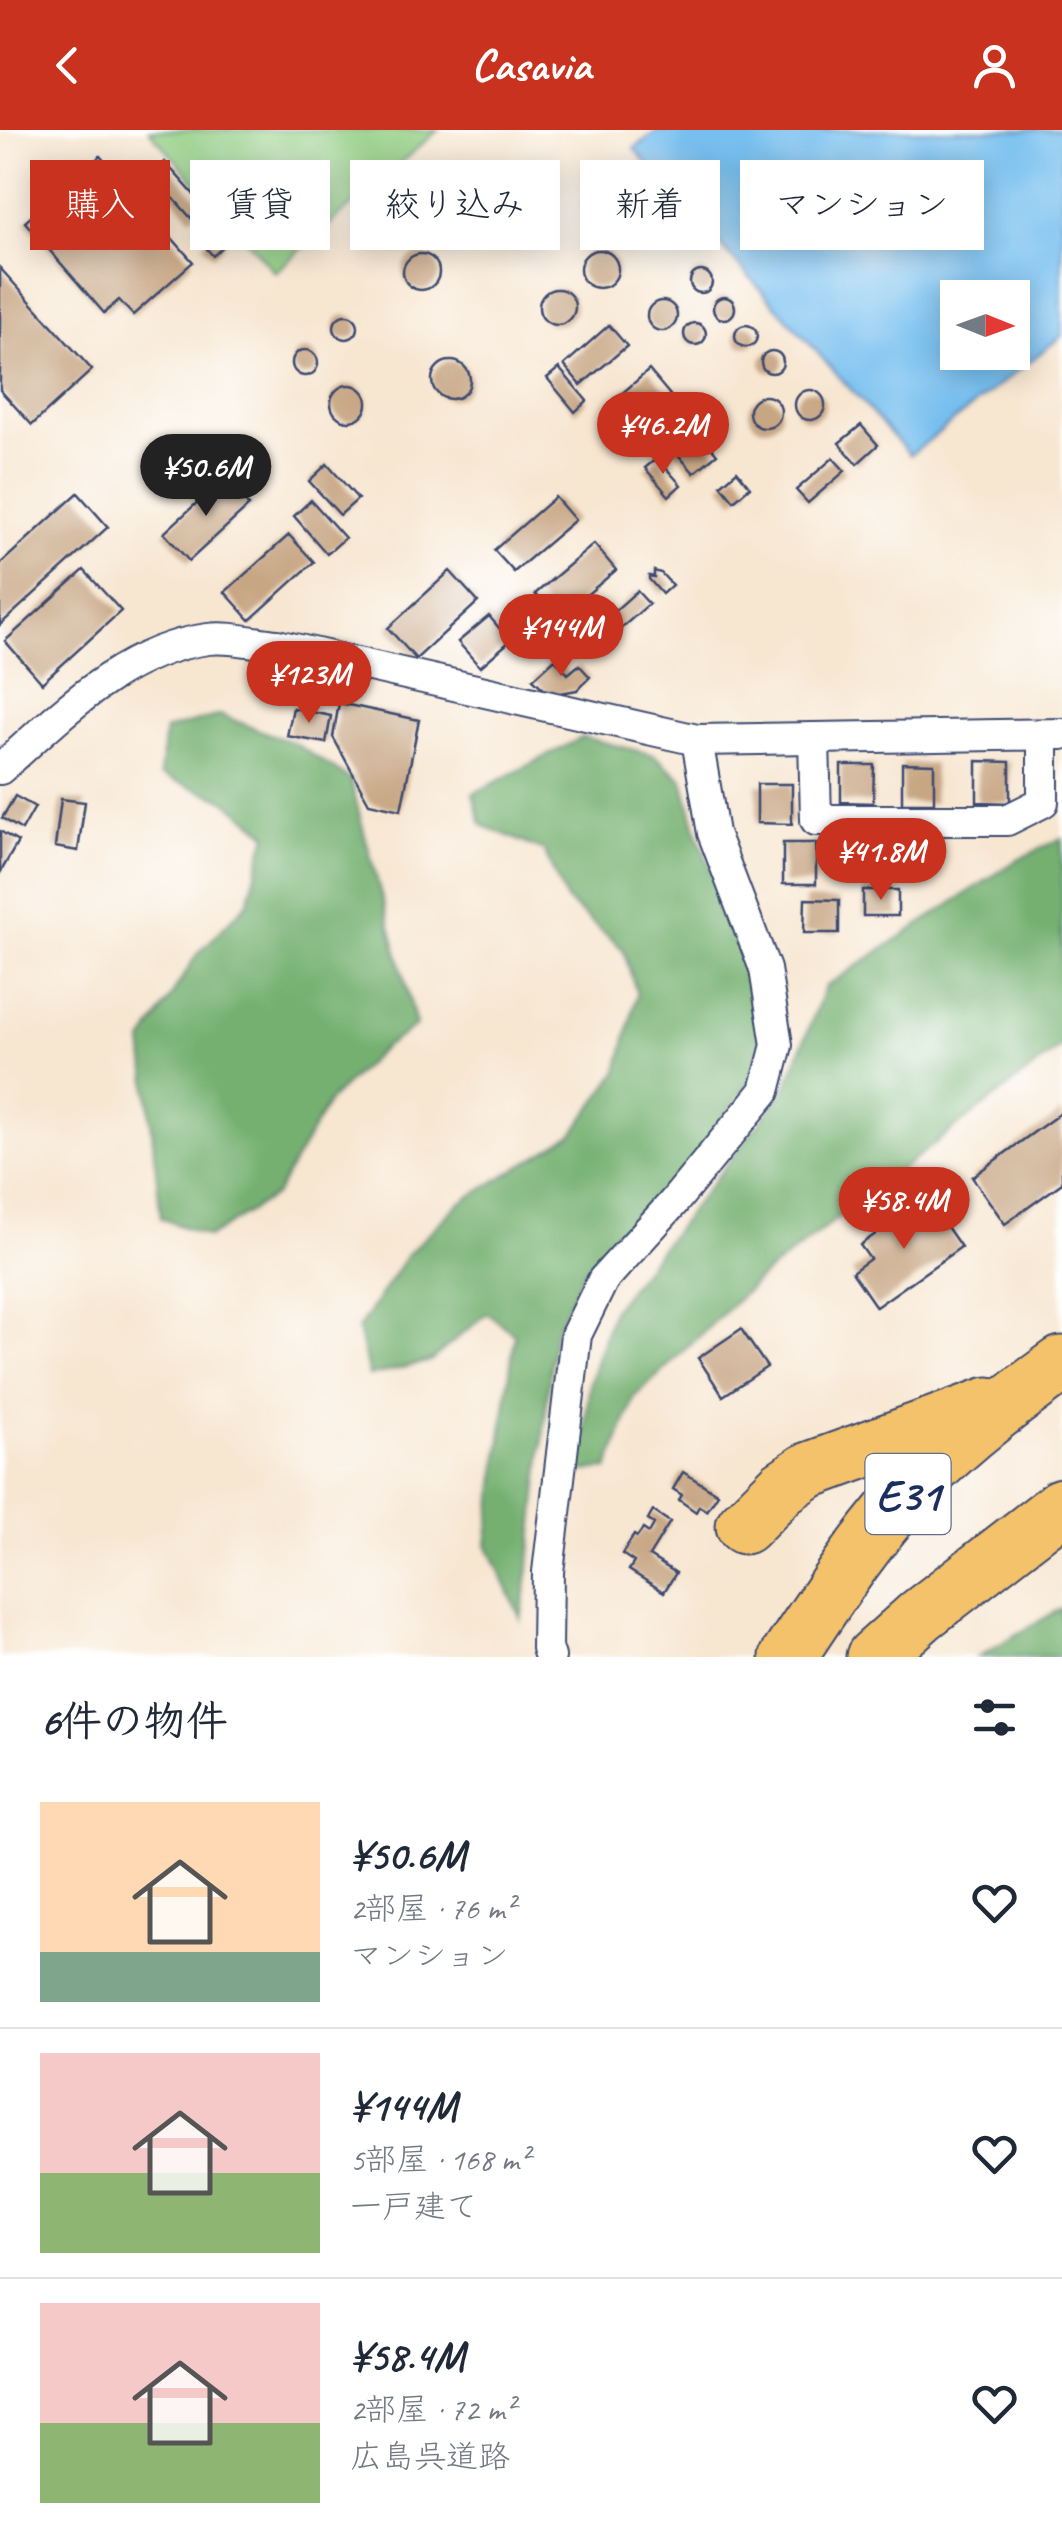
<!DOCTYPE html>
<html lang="ja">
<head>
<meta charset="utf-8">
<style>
	:root { --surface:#fff; --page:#f2f2f3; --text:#1f2937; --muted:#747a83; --line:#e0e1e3; --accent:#c8321e }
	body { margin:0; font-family:Caveat,"Klee One",sans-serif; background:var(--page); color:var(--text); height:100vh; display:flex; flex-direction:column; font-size:38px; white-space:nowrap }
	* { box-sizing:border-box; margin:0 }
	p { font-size:32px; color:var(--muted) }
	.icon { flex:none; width:55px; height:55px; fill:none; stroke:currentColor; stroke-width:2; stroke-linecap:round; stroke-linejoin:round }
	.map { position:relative; height:1527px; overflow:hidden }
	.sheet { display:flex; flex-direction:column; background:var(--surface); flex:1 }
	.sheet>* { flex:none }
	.top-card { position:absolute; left:30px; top:30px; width:1002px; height:90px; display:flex; gap:20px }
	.needle { width:65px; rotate:91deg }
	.fabs { position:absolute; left:940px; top:150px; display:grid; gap:20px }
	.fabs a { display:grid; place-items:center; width:90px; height:90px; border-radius:0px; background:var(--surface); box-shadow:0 5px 25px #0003; font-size:50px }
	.price { position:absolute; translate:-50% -85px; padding:0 22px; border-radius:35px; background:var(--accent); color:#fff; font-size:32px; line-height:65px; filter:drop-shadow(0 2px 5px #0008) }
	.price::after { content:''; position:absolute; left:50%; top:60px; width:30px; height:22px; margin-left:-15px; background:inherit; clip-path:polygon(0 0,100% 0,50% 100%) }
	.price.selected { background:#222; color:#fff }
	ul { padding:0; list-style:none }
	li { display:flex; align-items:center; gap:30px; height:250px; padding:0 40px }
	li+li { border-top:2px solid var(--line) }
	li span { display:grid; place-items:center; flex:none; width:280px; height:200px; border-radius:0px; color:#555 }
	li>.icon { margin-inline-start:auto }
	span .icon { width:120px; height:120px; fill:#fffc; stroke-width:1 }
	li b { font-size:42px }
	h2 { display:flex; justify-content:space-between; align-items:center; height:120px; padding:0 40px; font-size:42px }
	.chip { padding:0 35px; border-radius:0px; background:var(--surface); box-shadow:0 5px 25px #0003; font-size:35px; line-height:90px }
	.chip.selected { background:var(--accent); color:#fff }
	header { display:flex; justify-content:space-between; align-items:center; height:130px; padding:0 40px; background:var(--accent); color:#fff; font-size:45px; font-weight:700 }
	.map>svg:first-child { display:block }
	.green { fill:#91cd82; stroke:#567e70; stroke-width:2.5 }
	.forest { fill:#74b070; stroke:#487067; stroke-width:2.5 }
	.water { fill:#77bfef; stroke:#4977a6; stroke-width:2.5; fill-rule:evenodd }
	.building { fill:#c7a683 }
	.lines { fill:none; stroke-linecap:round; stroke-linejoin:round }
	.street-casing { stroke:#3c4a6f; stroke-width:34 }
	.highway-casing { stroke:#3c4a6f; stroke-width:59 }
	.street { stroke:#fff; stroke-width:30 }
	.highway { stroke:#f4c26a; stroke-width:55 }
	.labels { text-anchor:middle; stroke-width:8; stroke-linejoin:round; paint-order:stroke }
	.shield { fill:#fff; stroke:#5f6d8e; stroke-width:2.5 }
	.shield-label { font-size:45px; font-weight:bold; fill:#1b2f5e }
</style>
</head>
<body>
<header><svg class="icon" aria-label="back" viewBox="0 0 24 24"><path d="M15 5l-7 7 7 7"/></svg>Casavia<svg class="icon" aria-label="person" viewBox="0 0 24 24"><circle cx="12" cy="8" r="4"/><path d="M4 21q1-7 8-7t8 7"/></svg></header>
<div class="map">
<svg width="1062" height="1527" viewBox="0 0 1062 1527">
	<rect width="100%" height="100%" fill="#fff"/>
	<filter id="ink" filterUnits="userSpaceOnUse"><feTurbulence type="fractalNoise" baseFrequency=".01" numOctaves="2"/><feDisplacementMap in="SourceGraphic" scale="20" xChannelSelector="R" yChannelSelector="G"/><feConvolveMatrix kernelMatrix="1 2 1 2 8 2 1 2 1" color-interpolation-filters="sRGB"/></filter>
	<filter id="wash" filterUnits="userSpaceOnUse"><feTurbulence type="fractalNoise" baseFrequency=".0048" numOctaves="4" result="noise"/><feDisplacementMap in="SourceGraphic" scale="40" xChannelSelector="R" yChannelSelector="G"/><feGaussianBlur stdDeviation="2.25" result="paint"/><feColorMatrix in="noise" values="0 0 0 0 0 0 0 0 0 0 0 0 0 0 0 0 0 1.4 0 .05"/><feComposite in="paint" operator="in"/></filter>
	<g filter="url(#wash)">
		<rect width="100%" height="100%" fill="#f7e6d0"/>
		<path class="green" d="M149,0H438L275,142Z"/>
		<g class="forest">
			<path d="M220,585L296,614L351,650C370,733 397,813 416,896L384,917L329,971L275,1065L209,1107L161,1088L143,912L196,826L248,772L267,704L225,670L160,645L165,600Z"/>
			<path d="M583,607L654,625L683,650L698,706L751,841L761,908L750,951L680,1046L583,1142L554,1204L530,1432L521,1489L487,1414L515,1204L487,1183L430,1231L369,1246L358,1199L407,1125L458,1074L573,1004L618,941L637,864L623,819L566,770L544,721L482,695L473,664Z"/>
			<path d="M1062,708V916L761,1147L634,1268L608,1339L580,1341L590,1252L613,1179L785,960L825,857L1017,730Z"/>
			<path d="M1062,1478V1527H978Z"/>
		</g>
		<path class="water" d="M658,0H1062V206L910,325L634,19ZM958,168H1012V222H958Z"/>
		<g id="blocks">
			<g class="building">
				<path d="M100,26L193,132L133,185L119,170L104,183L25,92Z"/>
				<path d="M165,32L204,76L191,88L152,44Z"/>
				<circle cx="510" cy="81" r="20"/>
				<circle cx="644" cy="97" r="22"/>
				<path d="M215,103L225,115L213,126L203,114Z"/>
				<circle cx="599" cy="139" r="19"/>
				<circle cx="421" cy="142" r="18"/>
				<path d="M0,138L92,240L32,295L0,260Z"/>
				<circle cx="701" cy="152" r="11"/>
				<circle cx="557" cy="177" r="18"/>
				<circle cx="724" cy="178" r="11"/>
				<circle cx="662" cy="186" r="15"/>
				<circle cx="346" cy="197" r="12"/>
				<circle cx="695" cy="204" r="11"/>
				<circle cx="746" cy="206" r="11"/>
				<path d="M609,195L627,216L581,255L564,235Z"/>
				<circle cx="305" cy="233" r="13"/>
				<circle cx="772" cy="232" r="11"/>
				<circle cx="451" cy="250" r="19"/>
				<path d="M559,238L587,271L575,282L547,248Z"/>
				<path d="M649,240L670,265L632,297L612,272Z"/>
				<circle cx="349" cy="273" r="18"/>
				<circle cx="810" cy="275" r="15"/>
				<circle cx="765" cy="282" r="16"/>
				<path d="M691,293L717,324L694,343L668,313Z"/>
				<path d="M861,295L878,315L857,334L839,313Z"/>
				<path d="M657,328L681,355L669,366L645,338Z"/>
				<path d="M833,328L845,341L808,373L796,360Z"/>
				<path d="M327,334L358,369L340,385L309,351Z"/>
				<path d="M737,341L750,357L734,371L721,355Z"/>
				<path d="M224,348L249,376L189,431L164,403Z"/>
				<path d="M78,363L108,397L0,495V434Z"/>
				<path d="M555,367L575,390L514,442L494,420Z"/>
				<path d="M311,370L345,408L327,424L294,386Z"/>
				<path d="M289,405L314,432L250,490L225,462Z"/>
				<path d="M594,414L616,440L557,490L535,464Z"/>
				<path d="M84,440L121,481L42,553L5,511Z"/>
				<path d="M450,441L478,472L416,529L388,498Z"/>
				<path d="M654,441L661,443L672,455L662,464L649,449V446L654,447Z"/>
				<path d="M637,461L649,474L612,506L601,493Z"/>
				<path d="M489,486L510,511L480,537L458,512Z"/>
				<path d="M555,529L568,544L579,535L590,547L577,560L550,565L533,549Z"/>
				<path d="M339,573L419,590L401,680L369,673L333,607Z"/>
				<path d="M293,578L331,586L326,613L287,606Z"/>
				<path d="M977,631L1010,632V673L977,672Z"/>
				<path d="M902,633L934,634V673H902Z"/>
				<path d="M841,635H874L873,673L841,672Z"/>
				<path d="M757,654H792V694L757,693Z"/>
				<path d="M15,666L35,677L22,700L2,688Z"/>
				<path d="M61,669L85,672L78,721L55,717Z"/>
				<path d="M0,701L18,712L0,743Z"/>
				<path d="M877,709H910V750L877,749Z"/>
				<rect x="783" y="713" width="33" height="41"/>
				<rect x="863" y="760" width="35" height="26"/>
				<path d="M805,769L839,770V803H804Z"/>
				<path d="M1062,982V1053L1005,1094L972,1047Z"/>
				<path d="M927,1068L961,1117L876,1177L852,1142L870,1129L860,1115Z"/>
				<path d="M741,1199L767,1237L723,1266L698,1228Z"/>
				<path d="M683,1342L718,1364L707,1381L699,1376L696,1382L679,1370L682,1365L673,1359Z"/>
				<path d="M653,1381L670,1392L649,1426L676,1443L664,1462L629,1440L634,1432L622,1424L634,1405L637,1407L643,1399L649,1403L654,1394L648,1390Z"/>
			</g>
		</g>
	</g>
	<g filter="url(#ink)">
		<use href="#blocks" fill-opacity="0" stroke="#3c4a6f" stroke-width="2.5"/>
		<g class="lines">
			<defs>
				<g id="street">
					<path d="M814,608L816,690H1007L1043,672V605"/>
					<path d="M0,639C61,585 122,520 208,509C229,506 255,513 277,515L697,610L1062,604"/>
					<path d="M550,1527L547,1518L548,1442L576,1205L603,1150L673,1073L765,961L777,915L765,839L713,703L697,610"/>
				</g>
				<g id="highway">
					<path d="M744,1396L783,1357L807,1341L988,1275"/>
					<path d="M788,1527C829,1465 871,1400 923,1347C966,1304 1013,1269 1062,1234"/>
					<path d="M874,1527L921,1485L1062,1376"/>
				</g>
			</defs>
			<use href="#street" class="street-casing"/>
			<use href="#highway" class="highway-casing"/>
			<use href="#street" class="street"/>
			<use href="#highway" class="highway"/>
		</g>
	</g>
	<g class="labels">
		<rect class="shield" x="865.5" y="1324" width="85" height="80" rx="8"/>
		<g class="shield-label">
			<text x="908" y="1380">E31</text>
		</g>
	</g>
</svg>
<div class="fabs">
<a><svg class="needle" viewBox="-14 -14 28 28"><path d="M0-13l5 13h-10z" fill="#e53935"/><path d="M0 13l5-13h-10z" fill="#747a83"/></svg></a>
</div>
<b class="price" style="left:663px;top:347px">¥46.2M</b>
<b class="price selected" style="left:206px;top:389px">¥50.6M</b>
<b class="price" style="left:561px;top:549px">¥144M</b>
<b class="price" style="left:309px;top:596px">¥123M</b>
<b class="price" style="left:881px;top:773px">¥41.8M</b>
<b class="price" style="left:904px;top:1122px">¥58.4M</b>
<div class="top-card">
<a class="chip selected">購入</a>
<a class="chip">賃貸</a>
<a class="chip">絞り込み</a>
<a class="chip">新着</a>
<a class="chip">マンション</a>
</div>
</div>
<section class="sheet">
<h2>6件の物件<svg class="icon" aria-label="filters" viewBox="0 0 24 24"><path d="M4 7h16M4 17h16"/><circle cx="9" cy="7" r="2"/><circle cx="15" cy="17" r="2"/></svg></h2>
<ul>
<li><span style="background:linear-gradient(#ffd9b3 75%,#7fa58c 0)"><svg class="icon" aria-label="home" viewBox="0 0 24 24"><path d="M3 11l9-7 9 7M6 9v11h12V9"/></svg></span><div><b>¥50.6M</b><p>2部屋 · 76 m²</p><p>マンション</p></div><svg class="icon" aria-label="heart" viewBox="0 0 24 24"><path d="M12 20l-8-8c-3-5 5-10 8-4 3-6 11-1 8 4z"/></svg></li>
<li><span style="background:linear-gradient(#f6c9c9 60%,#8fb573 0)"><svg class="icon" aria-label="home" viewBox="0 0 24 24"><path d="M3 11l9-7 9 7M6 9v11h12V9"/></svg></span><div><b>¥144M</b><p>5部屋 · 168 m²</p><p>一戸建て</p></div><svg class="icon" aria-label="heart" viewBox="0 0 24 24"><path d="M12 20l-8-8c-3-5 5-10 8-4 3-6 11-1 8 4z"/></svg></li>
<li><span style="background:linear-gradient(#f6c9c9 60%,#8fb573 0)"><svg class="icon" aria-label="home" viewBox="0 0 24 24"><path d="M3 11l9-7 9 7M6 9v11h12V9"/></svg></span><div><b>¥58.4M</b><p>2部屋 · 72 m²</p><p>広島呉道路</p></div><svg class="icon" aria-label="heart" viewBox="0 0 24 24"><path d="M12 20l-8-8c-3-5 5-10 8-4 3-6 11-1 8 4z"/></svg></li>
</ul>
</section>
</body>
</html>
